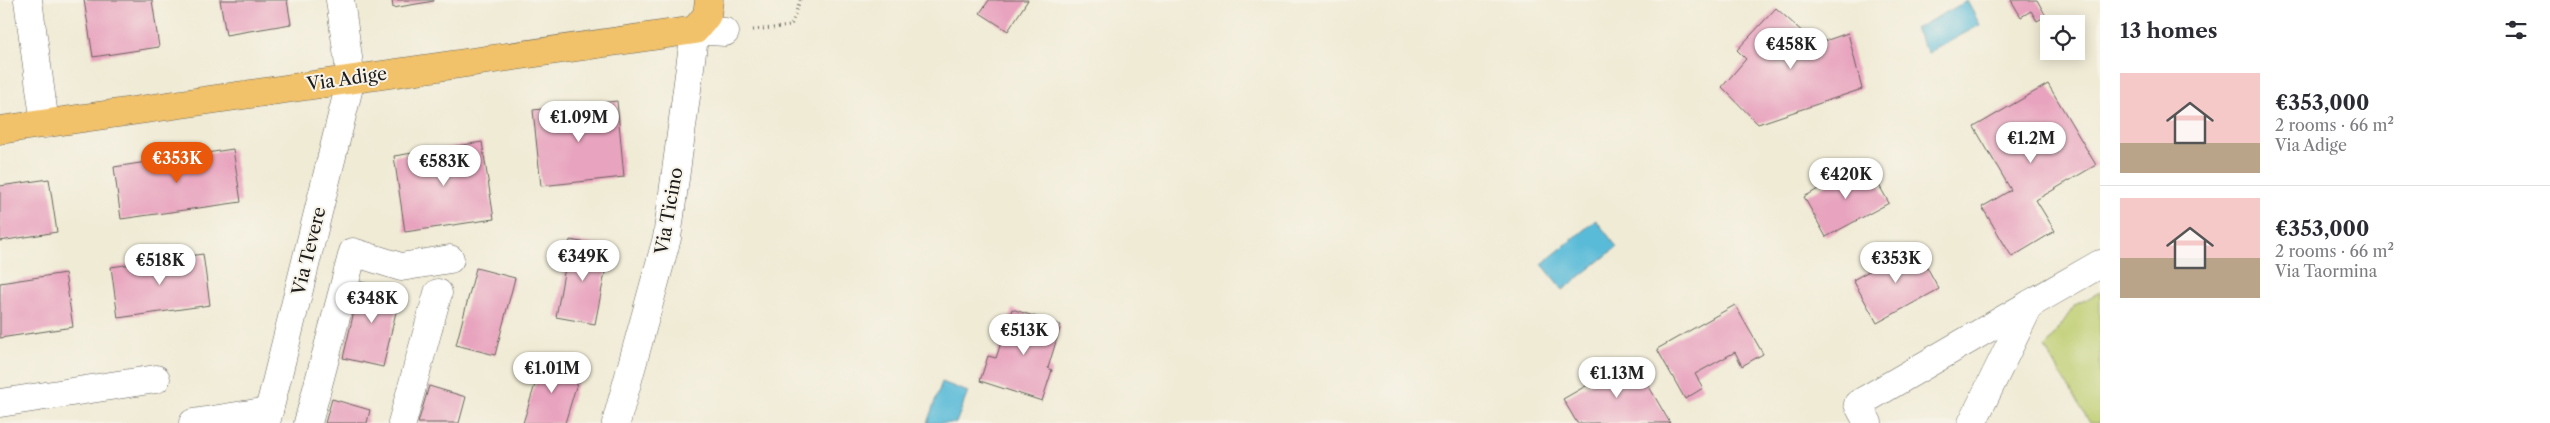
<!DOCTYPE html>
<html lang="en">
<head>
<meta charset="utf-8">
<style>
	:root { --surface:#fff; --page:#f7f7f7; --text:#2b2b33; --muted:#7c7c81; --line:#e1e1e2; --accent:#ea580c }
	body { margin:0; font-family:"Libre Caslon Text",serif; background:var(--page); color:var(--text); height:100vh; display:flex; flex-direction:column; font-size:19px; white-space:nowrap }
	* { box-sizing:border-box; margin:0 }
	p { font-size:16px; color:var(--muted) }
	.icon { flex:none; width:28px; height:28px; fill:none; stroke:currentColor; stroke-width:2; stroke-linecap:round; stroke-linejoin:round }
	.map { position:relative; flex:1; overflow:hidden }
	.side { display:flex; flex-direction:column; background:var(--surface); width:450px }
	.side>* { flex:none }
	.buttons { position:absolute; left:2040px; top:15px; display:grid; gap:10px }
	.buttons a { display:grid; place-items:center; width:45px; height:45px; border-radius:0px; background:var(--surface); box-shadow:0 2px 12px #0003; font-size:25px }
	.price { position:absolute; translate:-50% -42px; padding:0 11px; border-radius:18px; background:#fff; color:#222; font-size:16px; line-height:32px; filter:drop-shadow(0 1px 2px #0008) }
	.price::after { content:''; position:absolute; left:50%; top:30px; width:15px; height:11px; margin-left:-8px; background:inherit; clip-path:polygon(0 0,100% 0,50% 100%) }
	.price.on { background:var(--accent); color:#fff }
	ul { padding:0; list-style:none }
	li { display:flex; align-items:center; gap:15px; height:125px; padding:0 20px }
	li+li { border-top:1px solid var(--line) }
	li span { display:grid; place-items:center; flex:none; width:140px; height:100px; border-radius:0px; color:#555 }
	li>.icon { margin-inline-start:auto }
	span .icon { width:60px; height:60px; fill:#fffc; stroke-width:1 }
	li b { font-size:21px }
	h2 { display:flex; justify-content:space-between; align-items:center; height:60px; padding:0 20px; font-size:21px }
	main { display:flex; flex:1; min-height:0 }
	.map>svg:first-child { display:block }
	.green { fill:#becd6f; stroke:#6d7446 }
	.water { fill:#5abbd8; stroke:#3b6c7a }
	.building { fill:#e8a3be }
	.lines { fill:none; stroke-linecap:round; stroke-linejoin:round }
	.minor-casing { stroke:#66645d; stroke-width:29 }
	.major-casing { stroke:#66645d; stroke-width:29 }
	.path { stroke:#66645d; stroke-width:3; stroke-dasharray:1 4; stroke-linecap:butt }
	.minor { stroke:#fff; stroke-width:28 }
	.major { stroke:#f2c26a; stroke-width:28 }
	.labels { text-anchor:middle; stroke-width:4; stroke-linejoin:round; paint-order:stroke }
	.street-label { font-size:18px; fill:#1c1c1c; stroke:#f7f3e8 }
</style>
</head>
<body>
<main>
<div class="map">
<svg width="2100" height="423" viewBox="0 0 2100 423">
	<rect width="100%" height="100%" fill="#f7f3e8"/>
	<filter id="ink" filterUnits="userSpaceOnUse"><feTurbulence type="fractalNoise" baseFrequency=".02" numOctaves="2"/><feDisplacementMap in="SourceGraphic" scale="10" xChannelSelector="R" yChannelSelector="G"/><feConvolveMatrix kernelMatrix="1 2 1 2 8 2 1 2 1" color-interpolation-filters="sRGB"/></filter>
	<filter id="wash" filterUnits="userSpaceOnUse"><feTurbulence type="fractalNoise" baseFrequency=".0096" numOctaves="4" result="noise"/><feDisplacementMap in="SourceGraphic" scale="20" xChannelSelector="R" yChannelSelector="G"/><feGaussianBlur stdDeviation="1.12" result="paint"/><feColorMatrix in="noise" values="0 0 0 0 0 0 0 0 0 0 0 0 0 0 0 0 0 1.4 0 .05"/><feComposite in="paint" operator="in"/></filter>
	<g filter="url(#wash)">
		<rect width="100%" height="100%" fill="#f0ebd5"/>
		<path class="green" d="M2100,292V423H2090L2045,348L2075,305Z"/>
		<g class="water">
			<path d="M1967,1L1980,25L1928,53L1915,29Z"/>
			<path d="M1596,220L1617,247L1563,290L1542,264Z"/>
			<path d="M942,382L968,392L956,423H927Z"/>
		</g>
		<g id="blocks">
			<g class="building">
				<path d="M84,0H152L159,47L93,57Z"/>
				<path d="M220,0H287L291,24L226,35Z"/>
				<path d="M392,0H434V1L393,8Z"/>
				<path d="M989,0H1028L1008,31L980,13Z"/>
				<path d="M2011,0H2037L2046,16L2037,21L2031,11L2021,17Z"/>
				<path d="M1776,8L1816,44L1848,33L1862,89L1758,124L1722,87L1746,59L1737,50Z"/>
				<path d="M2048,84L2096,165L2036,200L2055,231L2012,257L1982,207L2011,190L1974,127Z"/>
				<path d="M617,101L624,177L541,186L533,110Z"/>
				<path d="M482,142L494,219L405,232L394,156Z"/>
				<path d="M233,149L241,202L121,219L114,167Z"/>
				<path d="M1866,162L1889,203L1826,237L1804,197Z"/>
				<path d="M49,179L57,232L0,241V186Z"/>
				<path d="M570,240L610,247L595,324L556,317Z"/>
				<path d="M1915,245L1939,289L1877,323L1853,280Z"/>
				<path d="M203,254L210,305L118,318L111,267Z"/>
				<path d="M476,268L515,278L495,355L456,345Z"/>
				<path d="M65,273L73,327L0,338V283Z"/>
				<path d="M361,282L401,291L383,367L343,358Z"/>
				<path d="M1735,305L1763,354L1742,366L1735,352L1695,374L1703,388L1685,399L1657,349Z"/>
				<path d="M1012,309L1061,325L1048,368L1052,370L1042,401L980,381L988,356L996,358Z"/>
				<path d="M543,359L581,370L565,423H523Z"/>
				<path d="M1633,359L1670,423H1577L1563,399Z"/>
				<path d="M429,386L466,397L459,423H418Z"/>
				<path d="M332,399L370,410L367,423H325Z"/>
			</g>
		</g>
	</g>
	<g filter="url(#ink)">
		<use href="#blocks" fill-opacity="0" stroke="#66645d" stroke-width="1"/>
		<g class="lines">
			<defs>
				<g id="minor">
					<path d="M28,0L45,124"/>
					<path d="M0,403L156,379"/>
					<path d="M193,423L269,411"/>
					<path d="M266,423L351,79L340,0"/>
					<path d="M308,423L353,252L401,267L450,259"/>
					<path d="M402,423L438,293"/>
					<path d="M616,423L667,238L695,30L725,32"/>
					<path d="M1868,423L1858,404L2030,304"/>
					<path d="M1972,423L2030,304L2100,264"/>
				</g>
				<path id="major" d="M0,130L695,30L707,15L709,0"/>
			</defs>
			<use href="#minor" class="minor-casing"/>
			<use href="#major" class="major-casing"/>
			<path class="path" d="M753,30L791,26L800,0"/>
			<use href="#minor" class="minor"/>
			<use href="#major" class="major"/>
		</g>
	</g>
	<g class="labels">
		<g class="street-label">
			<text transform="translate(347 79) rotate(-8)" y="6">Via Adige</text>
			<text transform="translate(669 211) rotate(-80)" y="6">Via Ticino</text>
			<text transform="translate(309 251) rotate(-76)" y="6">Via Tevere</text>
		</g>
	</g>
</svg>
<div class="buttons">
<a><svg class="icon" aria-label="locate" viewBox="0 0 24 24"><circle cx="12" cy="12" r="6"/><path d="M12 2v4M12 18v4M2 12h4M18 12h4"/></svg></a>
</div>
<b class="price" style="left:1791px;top:70px">€458K</b>
<b class="price" style="left:579px;top:143px">€1.09M</b>
<b class="price" style="left:2031px;top:164px">€1.2M</b>
<b class="price on" style="left:177px;top:184px">€353K</b>
<b class="price" style="left:444px;top:187px">€583K</b>
<b class="price" style="left:1846px;top:200px">€420K</b>
<b class="price" style="left:583px;top:282px">€349K</b>
<b class="price" style="left:1896px;top:284px">€353K</b>
<b class="price" style="left:160px;top:286px">€518K</b>
<b class="price" style="left:372px;top:324px">€348K</b>
<b class="price" style="left:1024px;top:356px">€513K</b>
<b class="price" style="left:552px;top:394px">€1.01M</b>
<b class="price" style="left:1617px;top:399px">€1.13M</b>
</div>
<section class="side">
<h2>13 homes<svg class="icon" aria-label="filters" viewBox="0 0 24 24"><path d="M4 7h16M4 17h16"/><circle cx="9" cy="7" r="2"/><circle cx="15" cy="17" r="2"/></svg></h2>
<ul>
<li><span style="background:linear-gradient(#f6c9c9 70%,#b9a48a 0)"><svg class="icon" aria-label="home" viewBox="0 0 24 24"><path d="M3 11l9-7 9 7M6 9v11h12V9"/></svg></span><div><b>€353,000</b><p>2 rooms · 66 m²</p><p>Via Adige</p></div></li>
<li><span style="background:linear-gradient(#f6c9c9 60%,#b9a48a 0)"><svg class="icon" aria-label="home" viewBox="0 0 24 24"><path d="M3 11l9-7 9 7M6 9v11h12V9"/></svg></span><div><b>€353,000</b><p>2 rooms · 66 m²</p><p>Via Taormina</p></div></li>
</ul>
</section>
</main>
</body>
</html>
